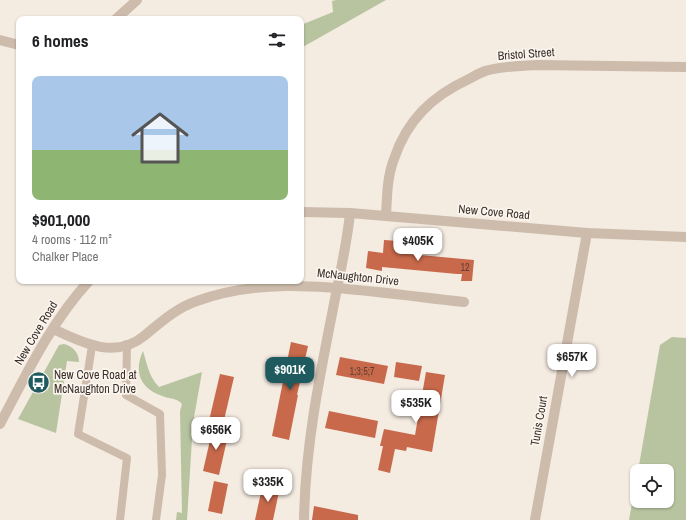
<!DOCTYPE html>
<html lang="en">
<head>
<meta charset="utf-8">
<style>
	:root { --surface:#fff; --page:#f6f6f6; --text:#202124; --muted:#757577; --line:#e0e0e0; --accent:#1f5a5e }
	body { margin:0; font-family:"Archivo Narrow",sans-serif; background:var(--page); color:var(--text); height:100vh; display:flex; flex-direction:column; font-size:15px; white-space:nowrap }
	* { box-sizing:border-box; margin:0 }
	p { font-size:13px; color:var(--muted) }
	.icon { flex:none; width:22px; height:22px; fill:none; stroke:currentColor; stroke-width:2; stroke-linecap:round; stroke-linejoin:round }
	.map { position:relative; flex:1; overflow:hidden }
	.details { position:absolute; left:16px; top:16px; width:288px; height:268px; display:flex; flex-direction:column; background:var(--surface); border-radius:8px; box-shadow:0 1px 3px #0004 }
	.details>* { flex:none }
	.tools { position:absolute; left:630px; top:464px; display:grid; gap:8px }
	.tools a { display:grid; place-items:center; width:44px; height:44px; border-radius:8px; background:var(--surface); box-shadow:0 1px 3px #0004; font-size:20px }
	.price { position:absolute; translate:-50% -34px; padding:0 9px; border-radius:8px; background:#fff; color:#222; font-size:13px; line-height:26px; filter:drop-shadow(0 1px 2px #0008) }
	.price::after { content:''; position:absolute; left:50%; top:24px; width:12px; height:9px; margin-left:-6px; background:inherit; clip-path:polygon(0 0,100% 0,50% 100%) }
	.price.on { background:var(--accent); color:#fff }
	ul { padding:0; list-style:none }
	li { display:grid; align-content:center; gap:8px; height:212px; padding:0 16px }
	li+li { border-top:1px solid var(--line) }
	li span { display:grid; place-items:center; height:124px; border-radius:8px; color:#555 }
	li>.icon { margin-inline-start:auto }
	span .icon { width:72px; height:72px; fill:#fffc; stroke-width:1 }
	li b { font-size:17px }
	h2 { display:flex; justify-content:space-between; align-items:center; height:48px; padding:0 16px; font-size:17px }
	.map>svg:first-child { display:block }
	.green { fill:#b8c4a0 }
	.building { fill:#c8694b }
	.lines { fill:none; stroke-linecap:round; stroke-linejoin:round }
	.service { stroke:#cdbbac; stroke-width:8 }
	.minor { stroke:#cdbbac; stroke-width:10 }
	.tertiary { stroke:#cdbbac; stroke-width:10 }
	.labels { text-anchor:middle; stroke-width:3.5; stroke-linejoin:round; paint-order:stroke }
	.number-label { font-size:10px; fill:#5e3e33 }
	.street-label { font-size:12px; fill:#3b302b; stroke:#fbf5ee }
	.poi-label { font-size:12px; fill:#3b302b; stroke:#fbf5ee; text-anchor:start }
</style>
</head>
<body>
<div class="map">
<svg width="686" height="520" viewBox="0 0 686 520">
	<rect width="100%" height="100%" fill="#f4ebe1"/>
	<g class="green">
		<path d="M336,0H386L301,48V25L333,12L332,1Z"/>
		<path d="M672,337L686,338V520H629L637,475V501H667V471H638L660,345Z"/>
		<path d="M64,344C73,346 79,353 79,362L67,361L56,433L18,419L59,345Z"/>
		<path d="M143,351C147,364 149,377 159,387L202,372L193,423L187,520H176L177,512L182,513L180,411L182,404C177,398 171,399 165,397C141,390 133,373 143,351Z"/>
	</g>
	<g class="building">
		<path d="M384,240L399,241L398,253L474,260L472,281H461L462,274H457L382,267V271L366,268L368,251L383,253Z"/>
		<path d="M291,342L308,346L297,395H298L289,440L272,436Z"/>
		<path d="M340,357L388,366L384,384L336,375Z"/>
		<path d="M396,362L422,366L419,381L394,377Z"/>
		<path d="M426,372L445,375L432,452L407,447L406,451L395,449L390,473L378,470L383,446H380L384,429L415,435Z"/>
		<path d="M220,374L234,377L222,429L208,425Z"/>
		<path d="M329,411L378,421L375,438L325,428Z"/>
		<path d="M213,427L229,431L219,475L203,471Z"/>
		<path d="M214,481L228,484L222,514L208,511Z"/>
		<path d="M263,483L280,487L273,520H255Z"/>
		<path d="M314,506L358,515V520H312Z"/>
	</g>
	<g class="lines">
		<g class="service">
			<path d="M127,344L126,395L160,414L162,475L156,520"/>
			<path d="M92,346L78,434L127,458L120,520"/>
		</g>
		<g class="minor">
			<path d="M116,19L137,0"/>
			<path d="M0,40L19,45"/>
			<path d="M386,216C387,197 387,177 394,159C407,120 432,96 469,79C474,76 480,73 485,71C501,66 520,66 537,65L686,67"/>
			<path d="M53,329C81,342 115,360 144,336C160,323 176,308 197,301C255,280 316,285 377,292C406,295 435,299 464,302"/>
			<path d="M304,520C305,449 319,379 333,309C339,277 347,245 350,213"/>
			<path d="M535,520L587,233"/>
		</g>
		<g class="tertiary">
			<path d="M301,212L350,213L587,233L686,237"/>
			<path d="M0,424C26,375 51,322 89,281"/>
		</g>
	</g>
	<defs>
		<symbol id="bus-disc" viewBox="-11 -11 22 22"><circle r="9.5" fill="#1f5a5e" stroke="#fbf5ee"/><path d="M-5-6H5V4H4V6H2V4H-2V6H-4V4H-5ZM-3.5-4V0h7V-4ZM-3.5 1.2v1.5H-2V1.2ZM2 1.2v1.5H3.5V1.2Z" fill="#fff"/></symbol>
	</defs>
	<g fill-rule="evenodd">
		<use href="#bus-disc" x="26" y="370" width="25" height="25"/>
	</g>
	<g class="labels">
		<g class="number-label">
			<text x="465" y="271">12</text>
			<text x="362" y="375">1;3;5;7</text>
		</g>
		<g class="street-label">
			<text transform="translate(526 54) rotate(-4)" y="4">Bristol Street</text>
			<text transform="translate(494 212) rotate(5)" y="4">New Cove Road</text>
			<text transform="translate(358 277) rotate(6)" y="4">McNaughton Drive</text>
			<text transform="translate(36 333) rotate(-59)" y="4">New Cove Road</text>
			<text transform="translate(539 421) rotate(-80)" y="4">Tunis Court</text>
		</g>
		<g class="poi-label">
			<text x="54" y="379">New Cove Road at<tspan x="54" dy="14">McNaughton Drive</tspan></text>
		</g>
	</g>
</svg>
<div class="tools">
<a><svg class="icon" aria-label="locate" viewBox="0 0 24 24"><circle cx="12" cy="12" r="6"/><path d="M12 2v4M12 18v4M2 12h4M18 12h4"/></svg></a>
</div>
<b class="price" style="left:418px;top:262px">$405K</b>
<b class="price" style="left:572px;top:378px">$657K</b>
<b class="price on" style="left:290px;top:391px">$901K</b>
<b class="price" style="left:416px;top:424px">$535K</b>
<b class="price" style="left:216px;top:451px">$656K</b>
<b class="price" style="left:268px;top:503px">$335K</b>
<section class="details">
<h2>6 homes<svg class="icon" aria-label="filters" viewBox="0 0 24 24"><path d="M4 7h16M4 17h16"/><circle cx="9" cy="7" r="2"/><circle cx="15" cy="17" r="2"/></svg></h2>
<ul>
<li><span style="background:linear-gradient(#a9c7e8 60%,#8fb573 0)"><svg class="icon" aria-label="home" viewBox="0 0 24 24"><path d="M3 11l9-7 9 7M6 9v11h12V9"/></svg></span><div><b>$901,000</b><p>4 rooms · 112 m²</p><p>Chalker Place</p></div></li>
</ul>
</section>
</div>
</body>
</html>
